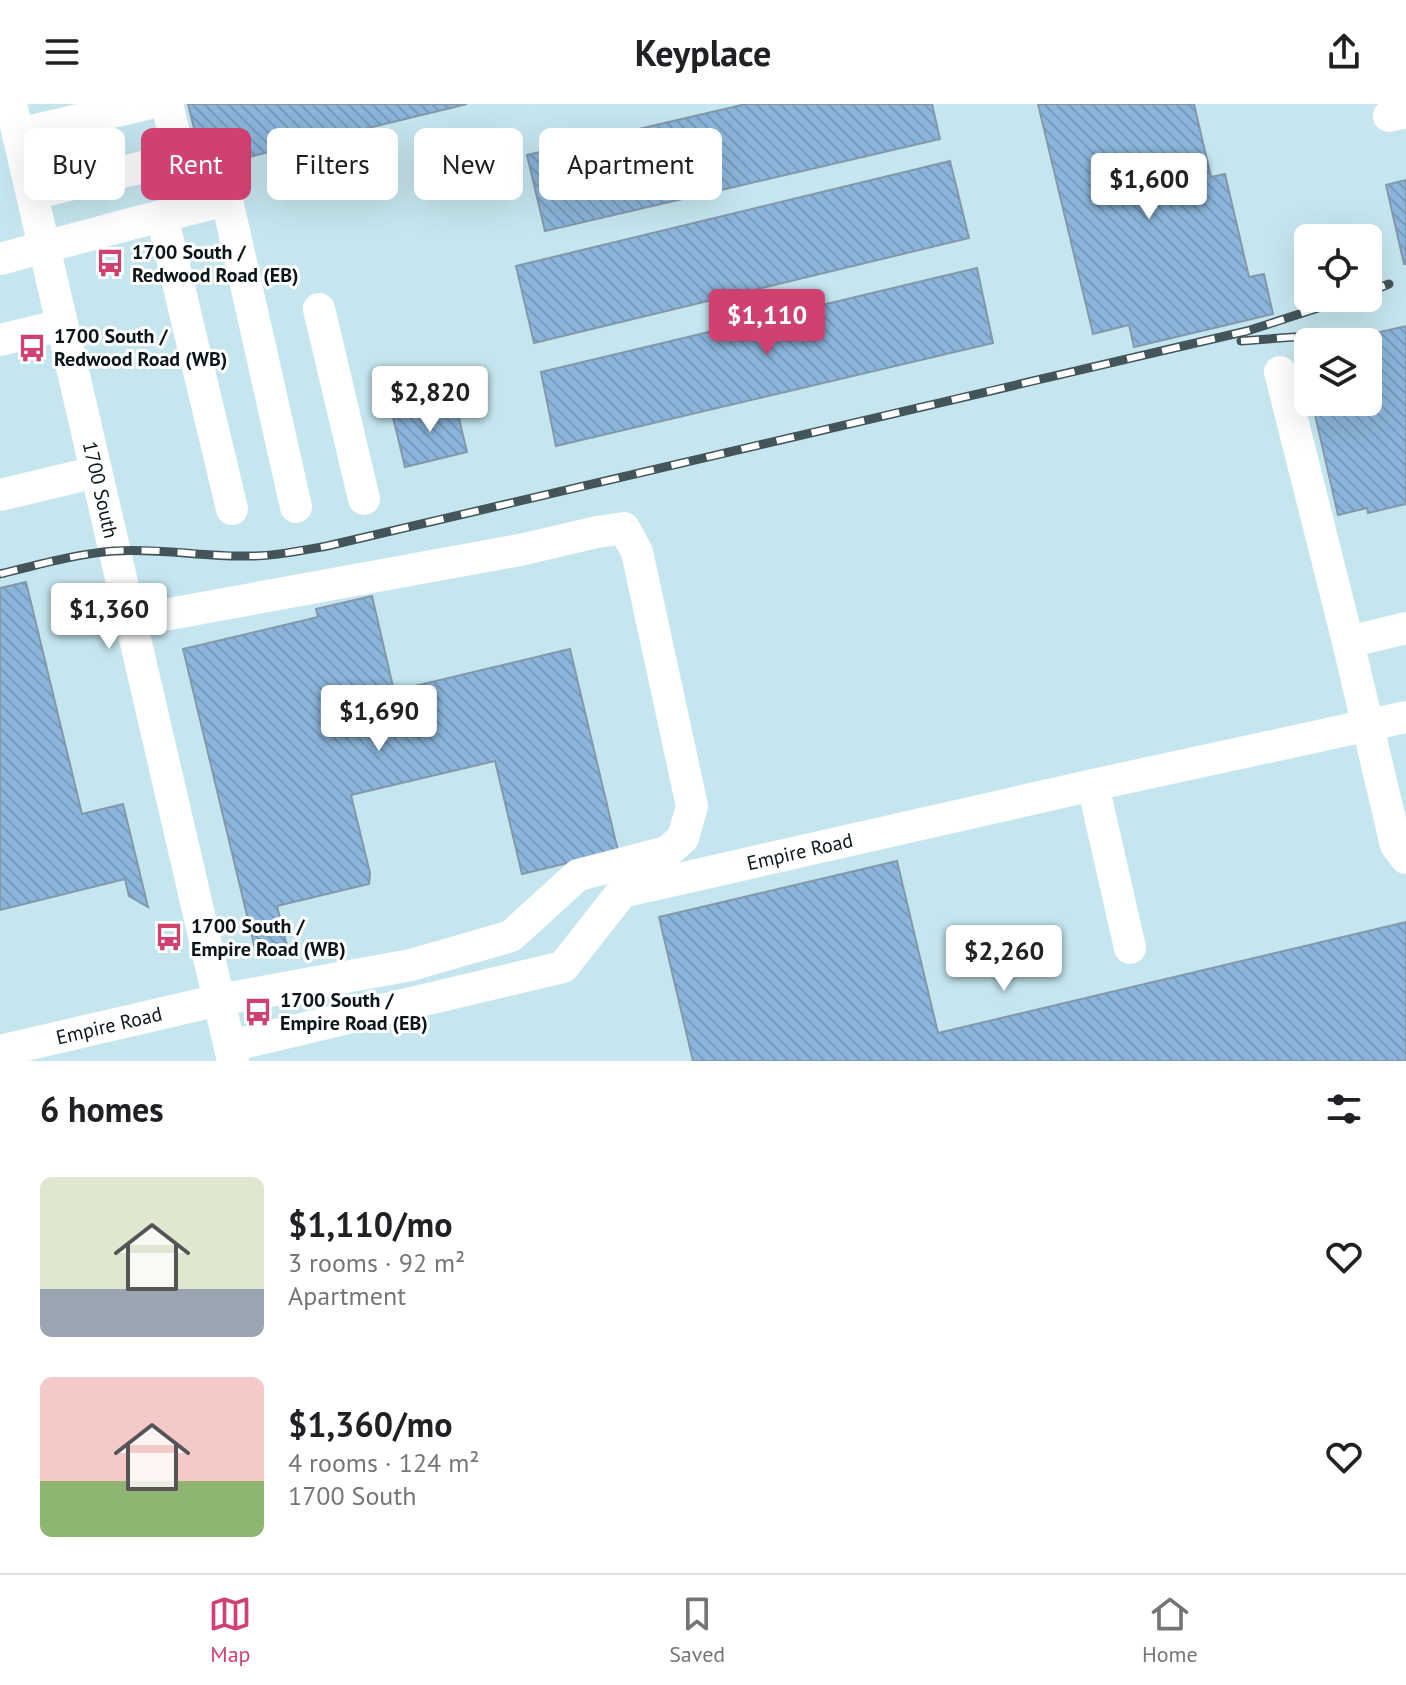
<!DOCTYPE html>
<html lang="en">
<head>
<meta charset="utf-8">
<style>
	:root { --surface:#fff; --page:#f2f2f2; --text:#202124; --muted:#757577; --line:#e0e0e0; --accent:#cf416f }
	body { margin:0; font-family:"PT Sans",sans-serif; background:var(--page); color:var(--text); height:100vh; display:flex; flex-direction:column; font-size:30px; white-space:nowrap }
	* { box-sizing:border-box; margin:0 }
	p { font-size:26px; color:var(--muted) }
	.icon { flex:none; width:44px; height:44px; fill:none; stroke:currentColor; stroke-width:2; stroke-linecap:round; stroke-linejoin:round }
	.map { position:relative; height:957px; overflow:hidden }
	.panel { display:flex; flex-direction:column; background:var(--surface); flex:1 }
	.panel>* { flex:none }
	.banner { position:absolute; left:24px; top:24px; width:800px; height:72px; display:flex; gap:16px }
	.tools { position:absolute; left:1294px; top:120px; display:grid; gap:16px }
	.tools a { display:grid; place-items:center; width:88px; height:88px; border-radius:12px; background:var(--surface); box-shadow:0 8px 32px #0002; font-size:40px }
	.price { position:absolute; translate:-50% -68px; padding:0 18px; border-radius:8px; background:#fff; color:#222; font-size:26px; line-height:52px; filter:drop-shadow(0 2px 4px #0008) }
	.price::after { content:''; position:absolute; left:50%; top:48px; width:24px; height:18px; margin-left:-12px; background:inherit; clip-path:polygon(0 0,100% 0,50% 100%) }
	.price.on { background:var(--accent); color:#fff }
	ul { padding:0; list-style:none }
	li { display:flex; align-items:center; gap:24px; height:200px; padding:0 40px }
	li span { display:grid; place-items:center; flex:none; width:224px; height:160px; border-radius:12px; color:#555 }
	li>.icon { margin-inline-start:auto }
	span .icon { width:96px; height:96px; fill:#fffc; stroke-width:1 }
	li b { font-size:34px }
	h2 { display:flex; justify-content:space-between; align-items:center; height:96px; padding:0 40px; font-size:34px }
	.tag { padding:0 28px; border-radius:12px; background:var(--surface); box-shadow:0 8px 32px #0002; font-size:28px; line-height:72px }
	.tag.on { background:var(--accent); color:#fff }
	header { display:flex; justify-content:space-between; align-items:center; height:104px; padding:0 40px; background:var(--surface); font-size:36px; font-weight:700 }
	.tab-bar { display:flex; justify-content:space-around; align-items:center; height:112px; border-top:2px solid var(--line); background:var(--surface); font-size:22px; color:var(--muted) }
	.tab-bar a { display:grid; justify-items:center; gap:4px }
	.tab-bar .on { color:var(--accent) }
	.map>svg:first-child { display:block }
	.building { fill:url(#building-back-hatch); stroke:#8498ab; stroke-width:2 }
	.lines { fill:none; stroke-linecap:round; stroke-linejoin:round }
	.minor { stroke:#fff; stroke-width:32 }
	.rail-casing { stroke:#43555a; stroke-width:9 }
	.rail { stroke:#fff; stroke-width:6; stroke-dasharray:18; stroke-linecap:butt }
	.labels { text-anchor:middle; stroke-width:6; stroke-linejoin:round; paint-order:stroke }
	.poi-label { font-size:20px; font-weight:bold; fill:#0a1619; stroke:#fff; text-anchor:start }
	.street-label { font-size:20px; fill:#0a1619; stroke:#fff }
</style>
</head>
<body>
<header><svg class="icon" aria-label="menu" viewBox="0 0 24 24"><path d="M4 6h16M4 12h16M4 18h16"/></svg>Keyplace<svg class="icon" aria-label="share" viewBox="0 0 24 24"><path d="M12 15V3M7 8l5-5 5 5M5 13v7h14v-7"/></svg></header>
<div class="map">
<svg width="1406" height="957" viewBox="0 0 1406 957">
	<defs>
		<pattern id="building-back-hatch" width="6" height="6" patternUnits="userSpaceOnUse" patternTransform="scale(2)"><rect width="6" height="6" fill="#8bb5db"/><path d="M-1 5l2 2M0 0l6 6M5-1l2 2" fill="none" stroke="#779bbb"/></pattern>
	</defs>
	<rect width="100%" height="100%" fill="#c6e6ef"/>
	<g class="building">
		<path d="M188,0H467L204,64Z"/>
		<path d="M746,0H932L940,35L545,127L527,51Z"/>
		<path d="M1038,0H1194L1211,73L1225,70L1249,173L1264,170L1273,210L1134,243L1129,221L1093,230Z"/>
		<path d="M950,57L969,134L534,239L516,162Z"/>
		<path d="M1406,76V160H1404L1386,81Z"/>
		<path d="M977,164L993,239L556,342L541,268Z"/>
		<path d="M1406,222V400L1368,409L1367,404L1338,411L1312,298H1368V238H1337Z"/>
		<path d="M1308,245V281L1300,247Z"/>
		<path d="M455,298L467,348L405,363L393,313Z"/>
		<path d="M26,478L82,710L123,700L148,803L129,792L125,775L0,806V484Z"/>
		<path d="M372,492L394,587L570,545L618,747L522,770L495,657L351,691L370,769L369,780L277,802L288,846L257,853L183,545L318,513L316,505Z"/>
		<path d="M897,757L938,929L1406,818V957H693L659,813Z"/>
	</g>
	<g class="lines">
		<g class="minor">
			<path id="s1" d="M11,0L233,957"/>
			<path d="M1389,12L1406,8"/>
			<path d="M18,30L147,0"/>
			<path d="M32,90L180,54L167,0"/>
			<path d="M162,112L232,405"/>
			<path d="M0,155L134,119L227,96L296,403"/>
			<path d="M319,205L364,395"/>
			<path d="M0,236L62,221"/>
			<path d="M1280,268L1348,538L1396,741L1406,754"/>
			<path d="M0,391L96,368"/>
			<path d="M1348,538L1406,524"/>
			<path d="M1093,681L1130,844"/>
			<path id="s2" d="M230,942L563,863L622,788L1093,681L1406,613"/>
			<path id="s3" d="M0,947L219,896L411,861L511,832L578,771L667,748L683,734L692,702L637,448L624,424L597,428L520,446L131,517"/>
		</g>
		<defs>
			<g id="rail">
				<path d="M1368,188L1389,180"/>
				<path d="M1241,237L1321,231"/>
				<path d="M0,470C37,461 75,450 114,447C157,444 199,452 242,452C270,453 299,447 327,442L1247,227L1349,194"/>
			</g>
		</defs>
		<use href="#rail" class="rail-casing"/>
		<use href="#rail" class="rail"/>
	</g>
	<defs>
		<symbol id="bus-bare" viewBox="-9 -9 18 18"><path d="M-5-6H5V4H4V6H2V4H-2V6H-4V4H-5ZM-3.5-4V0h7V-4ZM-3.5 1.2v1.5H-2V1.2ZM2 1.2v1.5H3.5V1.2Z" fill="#cf416f" stroke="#fff" stroke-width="2.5" paint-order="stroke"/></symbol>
	</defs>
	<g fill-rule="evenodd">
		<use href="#bus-bare" x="90" y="139" width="40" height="40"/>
		<use href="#bus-bare" x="12" y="224" width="40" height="40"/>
		<use href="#bus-bare" x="149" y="813" width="40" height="40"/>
		<use href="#bus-bare" x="238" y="888" width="40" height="40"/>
	</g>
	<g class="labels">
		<g class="poi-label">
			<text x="132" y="155">1700 South /<tspan x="132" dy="23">Redwood Road (EB)</tspan></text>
			<text x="54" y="239">1700 South /<tspan x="54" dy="23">Redwood Road (WB)</tspan></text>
			<text x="191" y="829">1700 South /<tspan x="191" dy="23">Empire Road (WB)</tspan></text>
			<text x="280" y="903">1700 South /<tspan x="280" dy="23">Empire Road (EB)</tspan></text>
		</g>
		<g class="street-label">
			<text dy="7" stroke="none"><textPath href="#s1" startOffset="396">1700 South</textPath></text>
			<text dy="7" stroke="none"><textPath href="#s2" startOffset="620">Empire Road</textPath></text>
			<text dy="7" stroke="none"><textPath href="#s3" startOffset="112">Empire Road</textPath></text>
		</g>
	</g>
</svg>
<div class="tools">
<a><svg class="icon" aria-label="locate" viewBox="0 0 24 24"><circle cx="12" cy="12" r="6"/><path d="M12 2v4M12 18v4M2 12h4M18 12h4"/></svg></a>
<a><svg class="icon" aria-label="layers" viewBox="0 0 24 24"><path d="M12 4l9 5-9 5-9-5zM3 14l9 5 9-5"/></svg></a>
</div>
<b class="price" style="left:1149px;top:117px">$1,600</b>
<b class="price on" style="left:767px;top:253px">$1,110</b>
<b class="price" style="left:430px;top:330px">$2,820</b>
<b class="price" style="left:109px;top:547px">$1,360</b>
<b class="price" style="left:379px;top:649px">$1,690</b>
<b class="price" style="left:1004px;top:889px">$2,260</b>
<div class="banner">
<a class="tag">Buy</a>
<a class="tag on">Rent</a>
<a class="tag">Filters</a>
<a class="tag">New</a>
<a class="tag">Apartment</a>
</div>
</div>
<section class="panel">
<h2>6 homes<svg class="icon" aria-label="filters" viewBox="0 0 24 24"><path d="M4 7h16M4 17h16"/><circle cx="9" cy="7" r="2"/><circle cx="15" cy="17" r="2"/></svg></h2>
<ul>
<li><span style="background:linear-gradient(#dfe7d0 70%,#9aa5b1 0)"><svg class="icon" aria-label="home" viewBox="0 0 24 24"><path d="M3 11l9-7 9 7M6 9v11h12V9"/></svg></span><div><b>$1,110/mo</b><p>3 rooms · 92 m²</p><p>Apartment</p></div><svg class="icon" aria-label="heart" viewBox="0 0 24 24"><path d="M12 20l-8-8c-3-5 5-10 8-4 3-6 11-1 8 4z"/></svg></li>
<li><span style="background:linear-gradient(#f6c9c9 65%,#8fb573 0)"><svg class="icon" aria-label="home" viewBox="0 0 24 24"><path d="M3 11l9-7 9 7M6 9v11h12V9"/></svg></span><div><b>$1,360/mo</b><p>4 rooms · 124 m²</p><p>1700 South</p></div><svg class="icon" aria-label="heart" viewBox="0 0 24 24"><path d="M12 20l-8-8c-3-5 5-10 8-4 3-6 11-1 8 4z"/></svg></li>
</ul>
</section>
<nav class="tab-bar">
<a class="on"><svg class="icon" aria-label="map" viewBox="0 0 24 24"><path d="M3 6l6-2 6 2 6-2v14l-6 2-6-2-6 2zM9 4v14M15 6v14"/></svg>Map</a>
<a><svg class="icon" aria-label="saved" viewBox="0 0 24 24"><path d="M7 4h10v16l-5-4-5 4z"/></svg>Saved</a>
<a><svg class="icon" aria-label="home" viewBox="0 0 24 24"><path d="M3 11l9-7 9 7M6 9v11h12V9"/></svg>Home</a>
</nav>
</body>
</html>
